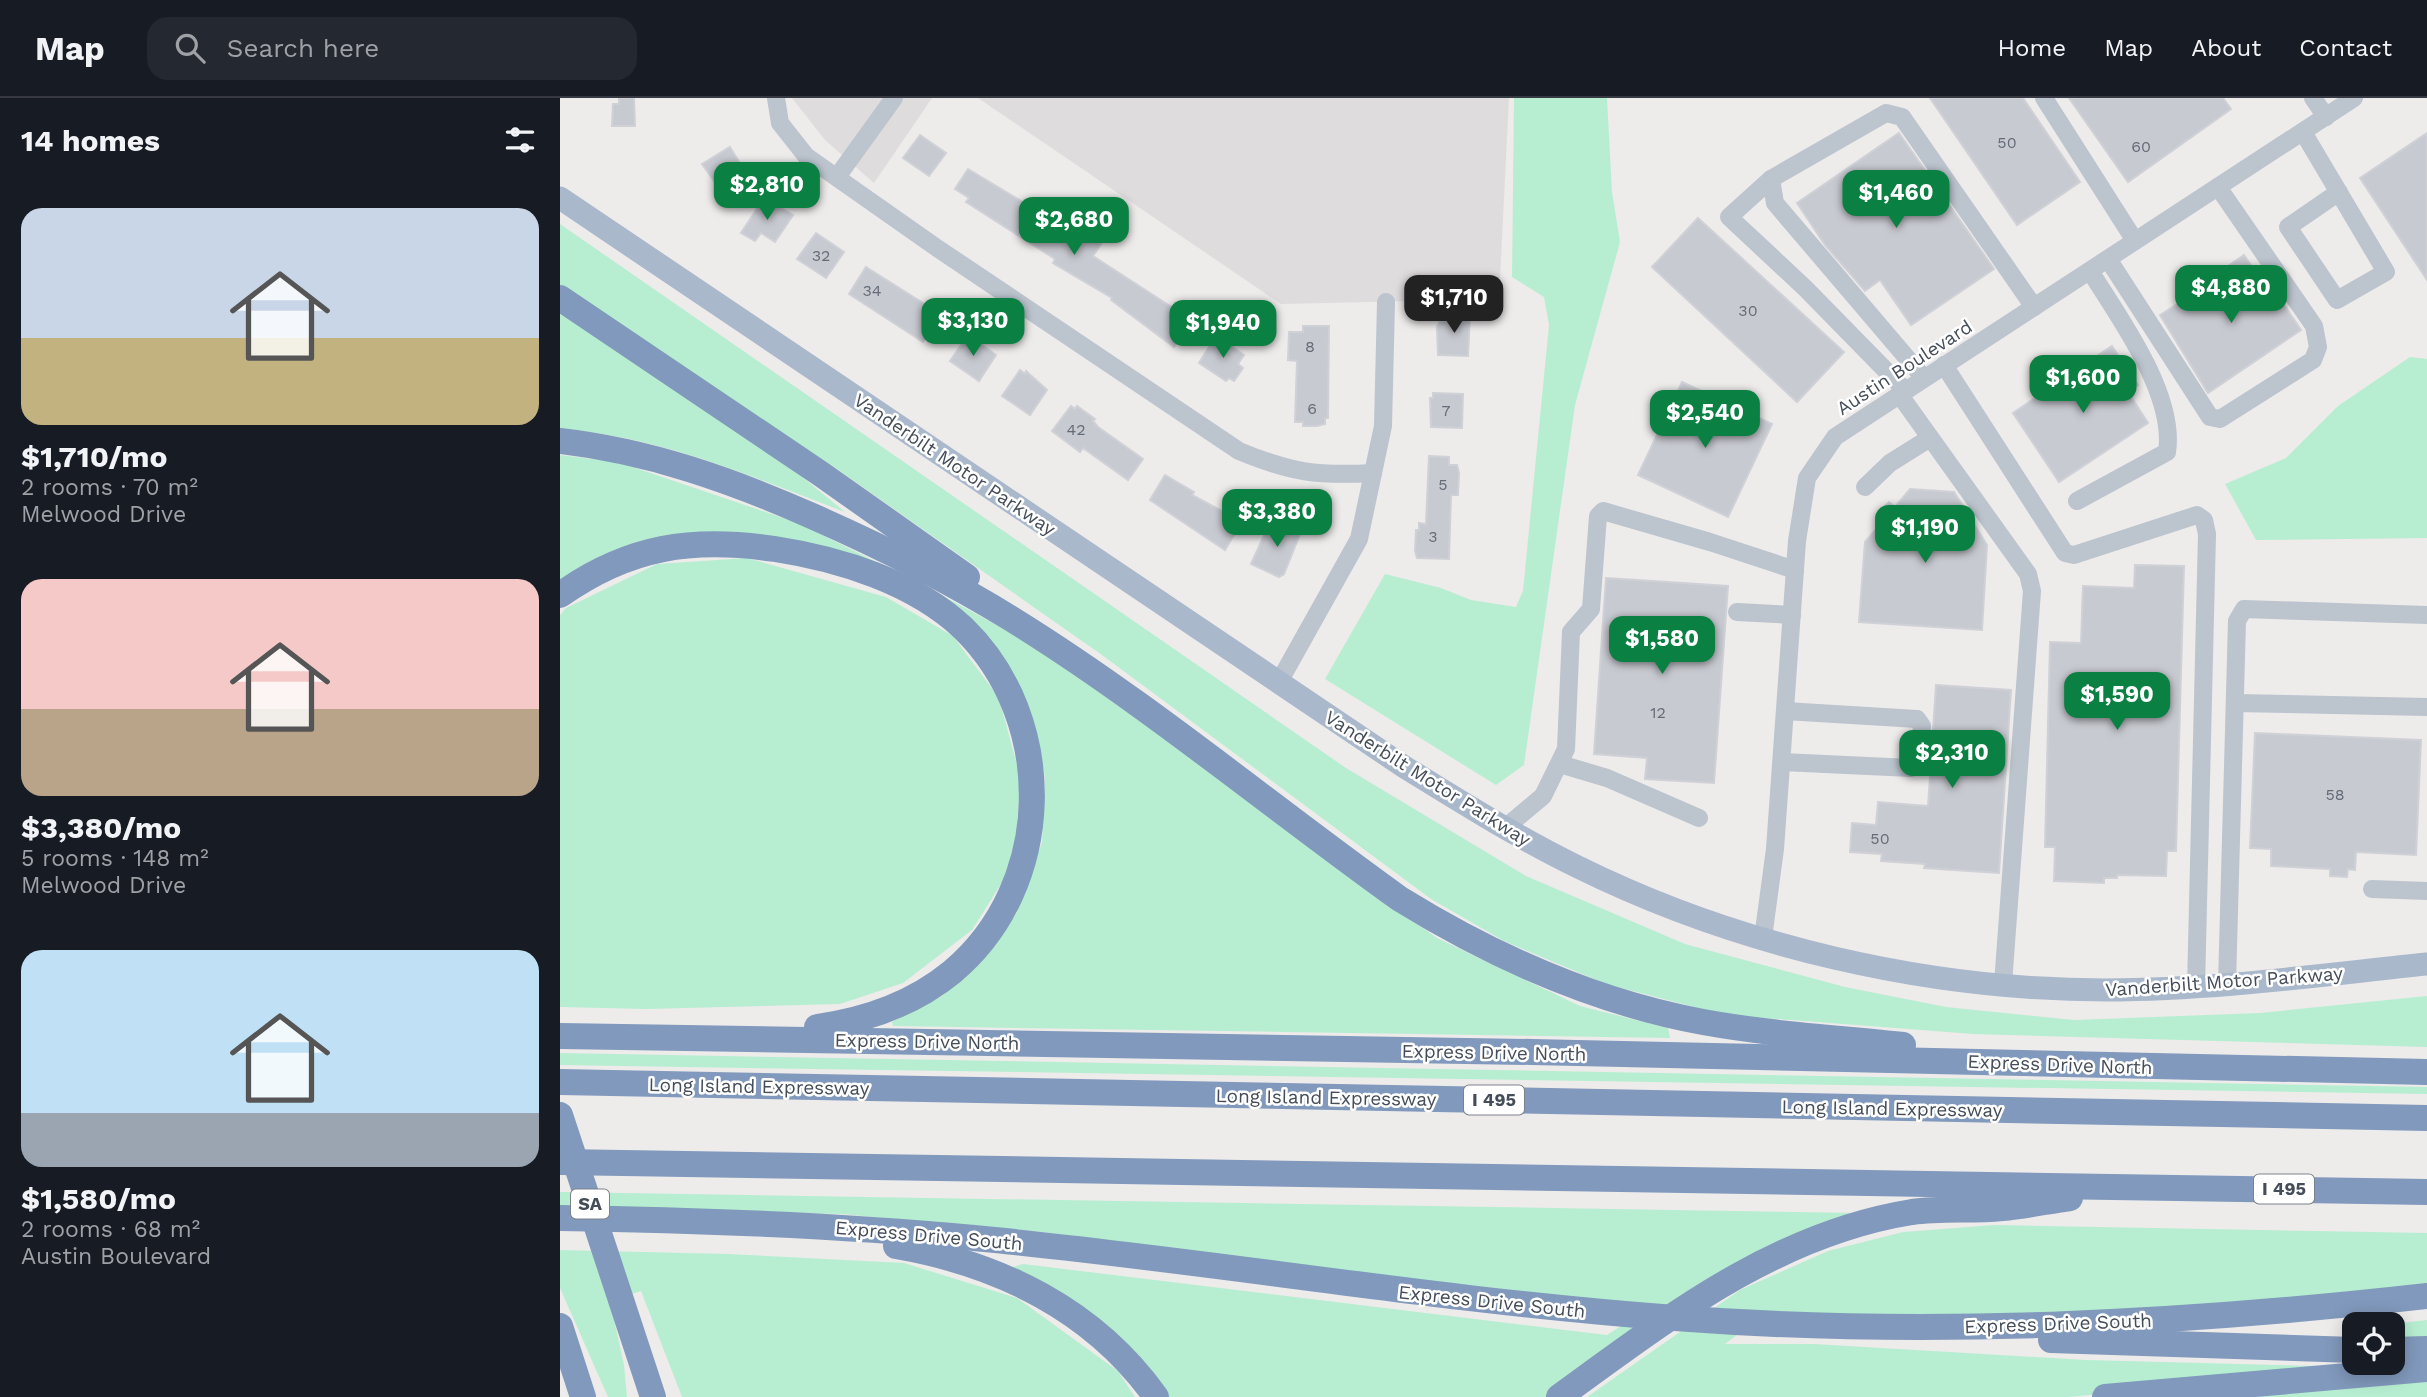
<!DOCTYPE html>
<html lang="en">
<head>
<meta charset="utf-8">
<style>
	:root { --surface:#171b24; --page:#242831; --text:#f1f3f6; --muted:#9ea1a6; --line:#363941; --accent:#0b8043 }
	body { margin:0; font-family:"Work Sans",sans-serif; background:var(--page); color:var(--text); height:100vh; display:flex; flex-direction:column; font-size:26px; white-space:nowrap }
	* { box-sizing:border-box; margin:0 }
	p { font-size:23px; color:var(--muted) }
	.icon { flex:none; width:38px; height:38px; fill:none; stroke:currentColor; stroke-width:2; stroke-linecap:round; stroke-linejoin:round }
	.map { position:relative; flex:1; overflow:hidden }
	.details { display:flex; flex-direction:column; background:var(--surface); width:560px }
	.details>* { flex:none }
	.tools { position:absolute; left:1782px; top:1214px; display:grid; gap:14px }
	.tools a { display:grid; place-items:center; width:63px; height:63px; border-radius:14px; background:var(--surface); box-shadow:0 4px 18px #0003; font-size:35px }
	.price { position:absolute; translate:-50% -60px; padding:0 16px; border-radius:14px; background:var(--accent); color:#fff; font-size:23px; line-height:46px; filter:drop-shadow(0 2px 4px #0008) }
	.price::after { content:''; position:absolute; left:50%; top:42px; width:21px; height:16px; margin-left:-10px; background:inherit; clip-path:polygon(0 0,100% 0,50% 100%) }
	.price.on { background:#222; color:#fff }
	ul { padding:0; list-style:none }
	li { display:grid; align-content:center; gap:14px; height:371px; padding:0 21px }
	li span { display:grid; place-items:center; height:217px; border-radius:21px; color:#555 }
	li>.icon { margin-inline-start:auto }
	span .icon { width:126px; height:126px; fill:#fffc; stroke-width:1 }
	li b { font-size:30px }
	h2 { display:flex; justify-content:space-between; align-items:center; height:84px; padding:0 21px; font-size:30px }
	header { display:flex; align-items:center; gap:42px; box-sizing:border-box; height:98px; padding:0 35px; background:var(--surface); border-bottom:2px solid var(--line) }
	header strong { font-size:33px }
	nav { display:flex; gap:38px; margin-inline-start:auto; font-size:24px }
	.search { width:490px; height:63px; background:var(--page); display:flex; align-items:center; gap:18px; box-sizing:border-box; padding:0 24px; border-radius:21px; color:var(--muted); font-size:26px }
	main { display:flex; flex:1; min-height:0 }
	.map>svg:first-child { display:block }
	.education { fill:#dfdcdd }
	.green { fill:#b7eed1 }
	.building { fill:#c8cad1; stroke:#cfd1d7; stroke-width:2 }
	.lines { fill:none; stroke-linecap:round; stroke-linejoin:round }
	.minor { stroke:#bcc4ce; stroke-width:18 }
	.major { stroke:#aab8cc; stroke-width:23 }
	.highway { stroke:#8199bc; stroke-width:26 }
	.labels { text-anchor:middle; stroke-width:5; stroke-linejoin:round; paint-order:stroke }
	.number-label { font-size:16px; fill:#656c77 }
	.shield { fill:#fff; stroke:#7c828b; stroke-width:2 }
	.shield-label { font-size:18px; font-weight:bold; fill:#444d59 }
	.street-label { font-size:19px; fill:#444d59; stroke:#fff }
</style>
</head>
<body>
<header>
<strong>Map</strong>
<div class="search"><svg class="icon" aria-label="search" viewBox="0 0 24 24"><circle cx="10" cy="10" r="6"/><path d="M15 15l6 6"/></svg>Search here</div>
<nav><a>Home</a><a>Map</a><a>About</a><a>Contact</a></nav>
</header>
<main>
<section class="details">
<h2>14 homes<svg class="icon" aria-label="filters" viewBox="0 0 24 24"><path d="M4 7h16M4 17h16"/><circle cx="9" cy="7" r="2"/><circle cx="15" cy="17" r="2"/></svg></h2>
<ul>
<li><span style="background:linear-gradient(#c9d6e8 60%,#c2b280 0)"><svg class="icon" aria-label="home" viewBox="0 0 24 24"><path d="M3 11l9-7 9 7M6 9v11h12V9"/></svg></span><div><b>$1,710/mo</b><p>2 rooms · 70 m²</p><p>Melwood Drive</p></div></li>
<li><span style="background:linear-gradient(#f6c9c9 60%,#b9a48a 0)"><svg class="icon" aria-label="home" viewBox="0 0 24 24"><path d="M3 11l9-7 9 7M6 9v11h12V9"/></svg></span><div><b>$3,380/mo</b><p>5 rooms · 148 m²</p><p>Melwood Drive</p></div></li>
<li><span style="background:linear-gradient(#bfe0f5 75%,#9aa5b1 0)"><svg class="icon" aria-label="home" viewBox="0 0 24 24"><path d="M3 11l9-7 9 7M6 9v11h12V9"/></svg></span><div><b>$1,580/mo</b><p>2 rooms · 68 m²</p><p>Austin Boulevard</p></div></li>
</ul>
</section>
<div class="map">
<svg width="1867" height="1299" viewBox="0 0 1867 1299">
	<rect width="100%" height="100%" fill="#eeebeb"/>
	<g class="education">
		<path d="M232,0H372L314,85L265,42Z"/>
		<path d="M418,0H949L939,201L721,206Z"/>
	</g>
	<g class="green">
		<path d="M954,0H1047L1052,94L1060,144L1015,307L964,667L936,687L765,581L825,476L881,490L911,502L956,509L963,493L989,227L984,199L952,179Z"/>
		<path d="M0,126L786,670L966,778L1125,846L1285,889L1386,909L1514,922L1700,915L1867,898V949L1413,936L1165,917L1046,886L944,843L871,801L542,557L277,371L0,187Z"/>
		<path d="M0,210L208,351L285,414C192,379 100,338 0,331Z"/>
		<path d="M1850,259L1867,261V440L1696,442L1665,386L1726,360L1778,308Z"/>
		<path d="M0,357L58,364L238,425L365,488L475,548L621,650L735,739L877,840L1020,908L1108,930L1110,940L333,928L332,924L382,898L414,871L456,816L482,744L485,679L472,617L439,554L374,498L200,440L0,485Z"/>
		<path d="M187,460L326,499L393,538L439,600L461,682L453,767L412,832L343,885L280,906L87,911L0,909V517L6,510L97,466Z"/>
		<path d="M0,955L1867,989V996L0,967Z"/>
		<path d="M0,1094L1299,1115L987,1299H605L453,1169L463,1166L1047,1237L1092,1208L781,1173L473,1133L280,1116L0,1108Z"/>
		<path d="M1434,1127L1867,1135V1185L1712,1204L1475,1220L1207,1214L1165,1246H1254L1526,1262L1793,1269L1789,1274L1508,1299H1027L1180,1192L1268,1153L1343,1134Z"/>
		<path d="M0,1152L168,1156L344,1165L457,1200L558,1273L575,1299H122L81,1193L50,1203L64,1267L67,1299H48L0,1190Z"/>
		<path d="M1867,1222V1240L1832,1241V1227H1823Z"/>
		<path d="M1867,1282V1299H1682Z"/>
	</g>
	<g class="building">
		<path d="M59,0H74L75,28H52L53,6H59Z"/>
		<path d="M1370,0H1463L1520,84L1457,127Z"/>
		<path d="M1509,0H1663L1671,11L1568,84Z"/>
		<path d="M1339,35L1434,171L1351,227L1320,182L1305,193L1265,147L1237,105Z"/>
		<path d="M1867,35V182L1800,80Z"/>
		<path d="M360,37L386,55L369,78L343,60Z"/>
		<path d="M170,49L188,79L181,84L187,88L167,101L142,66Z"/>
		<path d="M408,71L491,121L487,127L518,146L524,136L541,146L533,158L633,223L614,249L551,202L552,200L493,165L495,161L406,104L409,100L395,91Z"/>
		<path d="M204,100L233,117L215,144L201,135L195,143L181,135Z"/>
		<path d="M1138,120L1284,254L1237,304L1092,169Z"/>
		<path d="M256,135L284,154L266,180L237,161Z"/>
		<path d="M1684,157L1697,176L1701,173L1741,232L1648,295L1600,217L1636,194L1646,208L1670,192L1658,175Z"/>
		<path d="M306,169L374,212L380,219L363,244L289,196Z"/>
		<path d="M887,215L910,216L908,258L878,257L877,229L880,223H887Z"/>
		<path d="M743,228H769L768,320H765V326L757,328H743V324H735L737,263L728,262L729,234H743Z"/>
		<path d="M408,237L436,257L419,283L390,263Z"/>
		<path d="M656,238L684,257L678,266L683,270L674,283L669,280L666,283L639,265Z"/>
		<path d="M1552,248L1578,287L1568,294L1588,325L1499,384L1453,315Z"/>
		<path d="M460,272L465,276L466,273L487,292L470,317L442,298Z"/>
		<path d="M1122,284L1212,326L1168,419L1078,377Z"/>
		<path d="M873,295L903,296L902,330L871,329L870,300H873Z"/>
		<path d="M511,308L515,311L517,308L535,321L533,323L538,329L583,361L568,382L523,350L520,354L492,333Z"/>
		<path d="M869,358L889,359V367H897L899,375L898,397H891L889,461L857,460L855,453L856,432H859V425L866,426Z"/>
		<path d="M605,377L634,394L632,397L675,420L680,427L665,452L590,402Z"/>
		<path d="M1350,391L1394,394L1427,447L1422,532L1299,524L1305,444L1324,422L1317,416L1329,404L1335,409Z"/>
		<path d="M721,422L742,431L724,476L719,479L691,466L705,435L713,439Z"/>
		<path d="M1575,467L1624,468L1616,753H1607L1606,778L1557,777V780H1544V785L1494,783L1495,749H1485L1490,544L1521,545L1523,488L1574,490Z"/>
		<path d="M1046,480L1168,488L1154,685L1085,681L1087,660L1034,656Z"/>
		<path d="M1376,587L1451,592L1439,775L1364,770L1365,766L1321,763L1322,756L1290,754L1292,725L1316,727L1318,704L1368,708Z"/>
		<path d="M1695,635L1861,642L1856,757L1796,754L1795,772L1788,771L1787,779L1770,778V771L1711,768V751L1690,750Z"/>
	</g>
	<g class="lines">
		<g class="minor">
			<path d="M216,0L220,25L246,58L377,150L679,353C732,375 757,378 813,375"/>
			<path d="M1484,0L1575,143"/>
			<path d="M1753,0L1766,19"/>
			<path d="M1743,34L1826,174L1777,202L1728,129L1779,94"/>
			<path d="M277,79L334,0"/>
			<path d="M1211,81L1169,119L1245,190L1345,292"/>
			<path d="M1548,161L1650,319L1660,321L1753,262L1758,249L1754,228L1658,89"/>
			<path d="M1384,267L1505,455L1514,457L1637,417L1644,422L1647,436L1636,889"/>
			<path d="M1364,280L1215,105L1211,81L1326,15L1342,19L1474,209"/>
			<path d="M1339,296L1468,476L1472,493L1443,886"/>
			<path d="M1305,389L1330,365L1370,340"/>
			<path d="M1517,403L1607,354C1616,297 1559,219 1530,173"/>
			<path d="M1177,514L1232,517"/>
			<path d="M719,584L799,441L823,328L826,204"/>
			<path d="M1675,605L1867,609"/>
			<path d="M1222,664L1351,670L1359,664L1362,628L1357,621L1225,613"/>
			<path d="M1000,666L1047,680L1139,720"/>
			<path d="M945,730L983,698L1006,651L1011,534L1031,511L1038,418L1043,413L1150,444L1235,472"/>
			<path d="M1812,791L1867,793"/>
			<path d="M1203,840L1215,751L1237,443L1247,380L1275,339L1794,0"/>
			<path d="M1667,886L1677,523L1684,511L1867,517"/>
		</g>
		<path class="major" d="M0,100L846,670C902,704 958,740 1018,769C1178,848 1367,892 1546,892C1653,892 1761,877 1867,866"/>
		<g class="highway">
			<path d="M0,200L261,376L407,479"/>
			<path d="M0,343C88,353 171,382 252,418C320,448 387,481 450,520C586,604 710,708 840,801C934,859 1034,904 1143,924C1209,936 1276,940 1343,947"/>
			<path d="M0,497C69,448 132,439 215,451C280,461 354,484 403,530C498,622 495,788 392,874C353,906 307,922 257,929"/>
			<path d="M0,938L972,954L1867,974"/>
			<path d="M0,984L1867,1020"/>
			<path d="M0,1017L93,1299"/>
			<path d="M0,1064L1867,1094"/>
			<path d="M0,1120C138,1122 276,1127 414,1140C648,1162 880,1203 1115,1220C1366,1239 1618,1226 1867,1198"/>
			<path d="M336,1148C440,1166 534,1212 596,1299"/>
			<path d="M0,1228L23,1299"/>
			<path d="M1491,1242L1794,1252"/>
			<path d="M1832,1252L1867,1251"/>
			<path d="M999,1299C1108,1220 1215,1136 1352,1114C1382,1110 1412,1113 1442,1110C1465,1108 1488,1103 1510,1100"/>
			<path d="M1545,1299L1867,1271"/>
		</g>
	</g>
	<g class="labels">
		<g class="number-label">
			<text x="1447" y="50">50</text>
			<text x="1581" y="54">60</text>
			<text x="261" y="163">32</text>
			<text x="312" y="198">34</text>
			<text x="1188" y="218">30</text>
			<text x="750" y="254">8</text>
			<text x="752" y="316">6</text>
			<text x="886" y="318">7</text>
			<text x="516" y="337">42</text>
			<text x="883" y="392">5</text>
			<text x="873" y="444">3</text>
			<text x="1098" y="620">12</text>
			<text x="1775" y="702">58</text>
			<text x="1320" y="746">50</text>
		</g>
		<g class="shield">
			<rect x="904" y="987.5" width="60" height="29" rx="5"/>
			<rect x="1694" y="1076.5" width="60" height="29" rx="5"/>
			<rect x="11" y="1091.5" width="38" height="29" rx="5"/>
		</g>
		<g class="shield-label">
			<text x="934" y="1008">I 495</text>
			<text x="1724" y="1097">I 495</text>
			<text x="30" y="1112">SA</text>
		</g>
		<g class="street-label">
			<text transform="translate(1344 269) rotate(-33)" y="7">Austin Boulevard</text>
			<text transform="translate(395 366) rotate(34)" y="7">Vanderbilt Motor Parkway</text>
			<text transform="translate(868 680) rotate(32)" y="7">Vanderbilt Motor Parkway</text>
			<text transform="translate(1664 883) rotate(-4)" y="7">Vanderbilt Motor Parkway</text>
			<text transform="translate(367 943) rotate(1)" y="7">Express Drive North</text>
			<text transform="translate(934 954) rotate(1)" y="7">Express Drive North</text>
			<text transform="translate(1500 966) rotate(2)" y="7">Express Drive North</text>
			<text transform="translate(199 988) rotate(1)" y="7">Long Island Expressway</text>
			<text transform="translate(766 999) rotate(1)" y="7">Long Island Expressway</text>
			<text transform="translate(1332 1010) rotate(1)" y="7">Long Island Expressway</text>
			<text transform="translate(369 1137) rotate(5)" y="7">Express Drive South</text>
			<text transform="translate(932 1203) rotate(6)" y="7">Express Drive South</text>
			<text transform="translate(1498 1225) rotate(-2)" y="7">Express Drive South</text>
		</g>
	</g>
</svg>
<div class="tools">
<a><svg class="icon" aria-label="locate" viewBox="0 0 24 24"><circle cx="12" cy="12" r="6"/><path d="M12 2v4M12 18v4M2 12h4M18 12h4"/></svg></a>
</div>
<b class="price" style="left:207px;top:124px">$2,810</b>
<b class="price" style="left:1336px;top:132px">$1,460</b>
<b class="price" style="left:514px;top:159px">$2,680</b>
<b class="price" style="left:1671px;top:227px">$4,880</b>
<b class="price on" style="left:894px;top:237px">$1,710</b>
<b class="price" style="left:413px;top:260px">$3,130</b>
<b class="price" style="left:663px;top:262px">$1,940</b>
<b class="price" style="left:1523px;top:317px">$1,600</b>
<b class="price" style="left:1145px;top:352px">$2,540</b>
<b class="price" style="left:717px;top:451px">$3,380</b>
<b class="price" style="left:1365px;top:467px">$1,190</b>
<b class="price" style="left:1102px;top:578px">$1,580</b>
<b class="price" style="left:1557px;top:634px">$1,590</b>
<b class="price" style="left:1392px;top:692px">$2,310</b>
</div>
</main>
</body>
</html>
